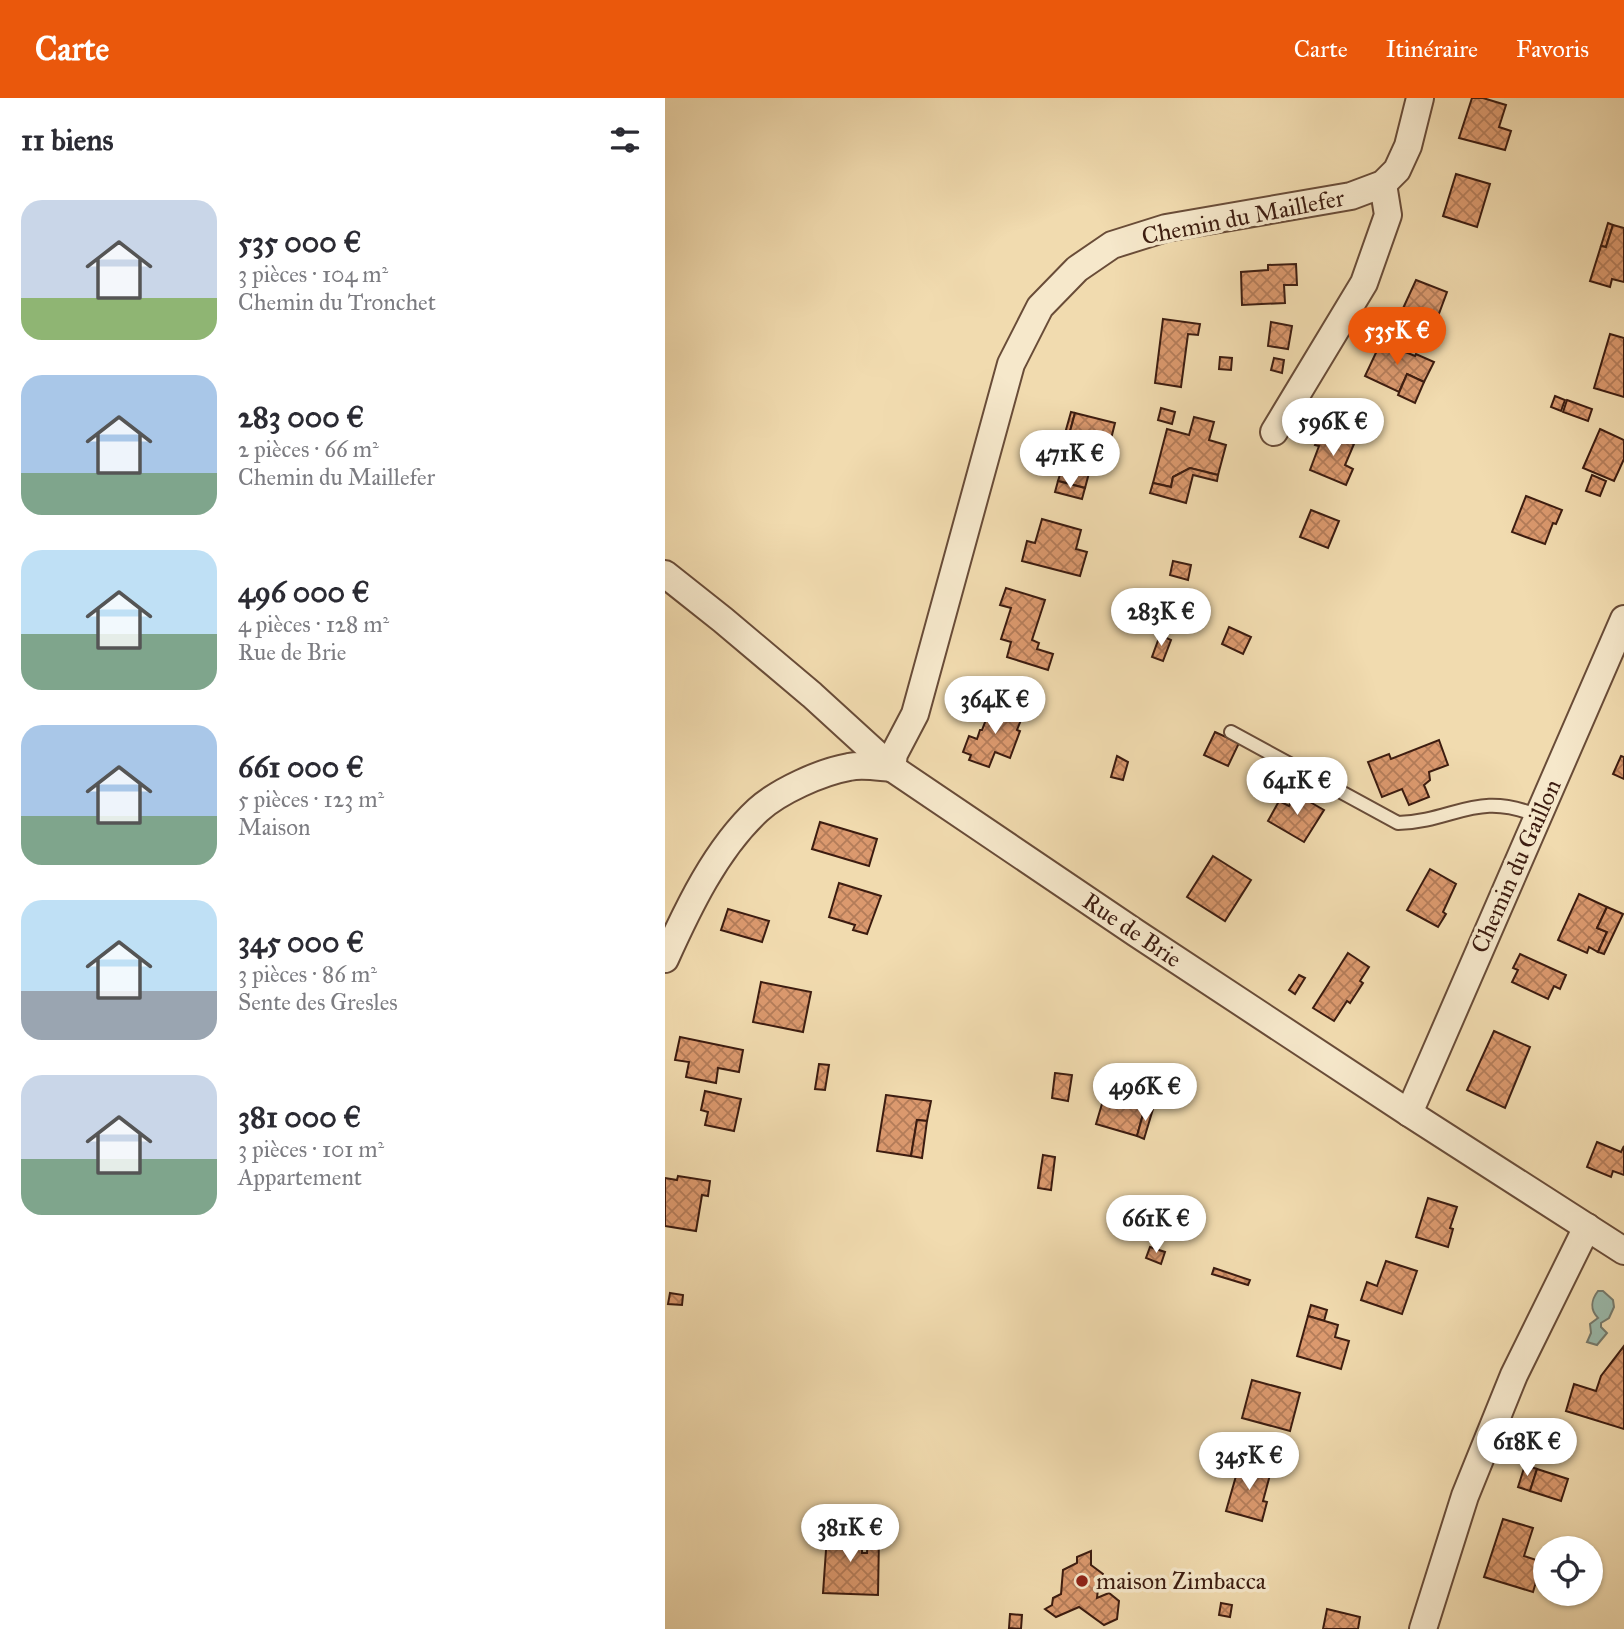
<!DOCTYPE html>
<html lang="fr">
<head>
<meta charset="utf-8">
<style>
	:root { --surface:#fff; --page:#f7f7f7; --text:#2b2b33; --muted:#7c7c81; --accent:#ea580c }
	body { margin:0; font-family:"IM FELL Great Primer",serif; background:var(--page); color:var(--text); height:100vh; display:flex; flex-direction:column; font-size:26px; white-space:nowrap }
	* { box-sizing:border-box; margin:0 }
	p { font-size:23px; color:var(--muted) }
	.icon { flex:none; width:38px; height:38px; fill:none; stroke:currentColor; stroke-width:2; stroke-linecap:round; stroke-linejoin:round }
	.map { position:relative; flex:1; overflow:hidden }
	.sheet { display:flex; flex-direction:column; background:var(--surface); width:665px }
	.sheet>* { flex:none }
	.tools { position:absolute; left:868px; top:1438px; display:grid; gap:14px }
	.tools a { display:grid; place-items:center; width:70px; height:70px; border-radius:50%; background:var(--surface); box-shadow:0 2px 5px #0004; font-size:35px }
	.price { position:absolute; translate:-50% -60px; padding:0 16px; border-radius:24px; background:#fff; color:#222; font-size:23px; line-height:46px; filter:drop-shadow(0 2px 4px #0008) }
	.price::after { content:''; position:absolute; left:50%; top:42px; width:21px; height:16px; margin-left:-10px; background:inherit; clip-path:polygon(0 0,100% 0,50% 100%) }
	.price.current { background:var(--accent); color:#fff }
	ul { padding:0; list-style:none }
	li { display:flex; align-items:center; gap:21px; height:175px; padding:0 21px }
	li span { display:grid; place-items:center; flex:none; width:196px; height:140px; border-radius:21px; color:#555 }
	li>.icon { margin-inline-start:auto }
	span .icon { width:84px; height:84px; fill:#fffc; stroke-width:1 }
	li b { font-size:30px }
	h2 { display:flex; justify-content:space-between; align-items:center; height:84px; padding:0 21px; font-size:30px }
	header { display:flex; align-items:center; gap:42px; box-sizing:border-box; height:98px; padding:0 35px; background:var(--accent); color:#fff }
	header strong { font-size:33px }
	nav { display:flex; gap:38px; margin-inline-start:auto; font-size:24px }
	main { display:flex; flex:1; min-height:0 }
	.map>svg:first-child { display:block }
	.water { fill:#9bbbad; stroke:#757b6e; stroke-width:2 }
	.building { fill:url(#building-cross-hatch); stroke:#3c1c10; stroke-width:2 }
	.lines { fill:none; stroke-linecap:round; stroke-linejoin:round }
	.lane-casing { stroke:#694c38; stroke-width:16 }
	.street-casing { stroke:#694c38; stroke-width:30 }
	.lane { stroke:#f6e8cb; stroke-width:12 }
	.street { stroke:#f6e8cb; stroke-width:26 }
	.poi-dot { fill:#8f2418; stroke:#f6e8cb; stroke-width:2.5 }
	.labels { text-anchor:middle; stroke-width:7; stroke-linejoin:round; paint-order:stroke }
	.street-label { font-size:24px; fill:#3c1c10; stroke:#f6e8cb }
	.poi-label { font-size:24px; fill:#3c1c10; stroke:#f6e8cb; text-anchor:start }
</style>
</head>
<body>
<header>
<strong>Carte</strong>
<nav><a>Carte</a><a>Itinéraire</a><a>Favoris</a></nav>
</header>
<main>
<section class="sheet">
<h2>11 biens<svg class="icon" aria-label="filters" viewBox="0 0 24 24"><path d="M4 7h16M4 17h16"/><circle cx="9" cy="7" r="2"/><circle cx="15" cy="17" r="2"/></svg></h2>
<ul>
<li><span style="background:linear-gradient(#c9d6e8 70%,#8fb573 0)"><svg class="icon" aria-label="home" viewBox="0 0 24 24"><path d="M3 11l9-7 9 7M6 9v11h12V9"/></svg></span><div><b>535 000 €</b><p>3 pièces · 104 m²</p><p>Chemin du Tronchet</p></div></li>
<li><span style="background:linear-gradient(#a9c7e8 70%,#7fa58c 0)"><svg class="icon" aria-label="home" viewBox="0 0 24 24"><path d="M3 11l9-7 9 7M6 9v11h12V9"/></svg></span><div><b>283 000 €</b><p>2 pièces · 66 m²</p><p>Chemin du Maillefer</p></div></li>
<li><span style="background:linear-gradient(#bfe0f5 60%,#7fa58c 0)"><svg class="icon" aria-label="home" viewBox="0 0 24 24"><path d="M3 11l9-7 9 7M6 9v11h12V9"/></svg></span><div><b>496 000 €</b><p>4 pièces · 128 m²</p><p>Rue de Brie</p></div></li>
<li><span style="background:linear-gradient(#a9c7e8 65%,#7fa58c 0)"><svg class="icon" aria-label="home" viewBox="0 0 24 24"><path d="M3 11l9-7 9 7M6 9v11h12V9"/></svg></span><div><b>661 000 €</b><p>5 pièces · 123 m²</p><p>Maison</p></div></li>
<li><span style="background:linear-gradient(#bfe0f5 65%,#9aa5b1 0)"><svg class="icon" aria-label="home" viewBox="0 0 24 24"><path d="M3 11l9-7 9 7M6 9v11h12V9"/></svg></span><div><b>345 000 €</b><p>3 pièces · 86 m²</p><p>Sente des Gresles</p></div></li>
<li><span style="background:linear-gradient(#c9d6e8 60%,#7fa58c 0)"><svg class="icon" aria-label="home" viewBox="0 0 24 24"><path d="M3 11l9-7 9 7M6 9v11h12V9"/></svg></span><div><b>381 000 €</b><p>3 pièces · 101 m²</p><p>Appartement</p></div></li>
</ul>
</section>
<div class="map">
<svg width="959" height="1531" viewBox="0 0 959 1531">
	<defs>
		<pattern id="building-cross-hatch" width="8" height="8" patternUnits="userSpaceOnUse" patternTransform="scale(1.75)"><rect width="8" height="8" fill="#db996e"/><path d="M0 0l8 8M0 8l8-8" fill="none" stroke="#b37c59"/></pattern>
	</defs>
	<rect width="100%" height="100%" fill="#f1dbaf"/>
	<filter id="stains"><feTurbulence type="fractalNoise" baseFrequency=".00286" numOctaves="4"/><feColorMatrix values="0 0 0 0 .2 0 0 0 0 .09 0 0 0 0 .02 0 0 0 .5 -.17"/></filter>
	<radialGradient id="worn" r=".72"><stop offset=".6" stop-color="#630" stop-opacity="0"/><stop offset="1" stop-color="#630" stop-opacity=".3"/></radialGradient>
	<path class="water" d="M933,1193H938L948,1202L949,1209L944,1220L936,1225V1229L942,1235L932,1247L922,1244L926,1235L925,1226L933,1220C925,1212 926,1202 933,1193Z"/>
	<g class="building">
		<path d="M807,0H818L841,7L834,29L846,33L840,52L794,40Z"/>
		<path d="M791,76L825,86L812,129L778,118Z"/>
		<path d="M943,125L948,127L941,149L936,148Z"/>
		<path d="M948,127L959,130V184L947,181L945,189L925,183L936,148L941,149Z"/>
		<path d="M631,166L632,187H619L620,205L577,207L576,174L603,172V167Z"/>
		<path d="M751,182L782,194L769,229L735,217Z"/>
		<path d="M498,221L535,226L533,237L523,236L516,289L490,285Z"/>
		<path d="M606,224L627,228L623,251L603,248Z"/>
		<path d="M945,236L959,240V299L929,290Z"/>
		<path d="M716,244L750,258L751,256L769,264L759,284L742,276L734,294L700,278Z"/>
		<path d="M555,259L567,260L566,272L554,271Z"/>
		<path d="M609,260L619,262L617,275L606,272Z"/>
		<path d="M742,276L759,284L750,305L733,297Z"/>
		<path d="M890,298L900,302L896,313L886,309Z"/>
		<path d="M902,302L927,311L923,323L898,314Z"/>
		<path d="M496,310L510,314L507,326L493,322Z"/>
		<path d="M406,314L410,315L401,348L397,346Z"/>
		<path d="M410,315L450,325L446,341L434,338L420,390L393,383L397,370L392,368L397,346L401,348Z"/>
		<path d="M529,319L549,324L544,342L561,347L553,377L525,370L508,379L506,389L488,385L502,331L524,337Z"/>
		<path d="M935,331L959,342V361L949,383L918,370Z"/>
		<path d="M656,333L689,346L680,367L688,371L681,387L645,372L654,348L650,347Z"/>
		<path d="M434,338L446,341L440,362L428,359Z"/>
		<path d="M525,370L553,377L552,383L528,377L521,405L485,395L488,385L506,389L508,379Z"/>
		<path d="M927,377L941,383L935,398L921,393Z"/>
		<path d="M393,383L420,390L417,401L390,394Z"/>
		<path d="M861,398L897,412L891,426L888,425L880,446L847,434Z"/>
		<path d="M646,412L674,423L663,450L635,439Z"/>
		<path d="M377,421L416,432L411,451L422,454L415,478L357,463L362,443L370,445Z"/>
		<path d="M508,463L526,467L523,482L505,477Z"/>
		<path d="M341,490L380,502L367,542L374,545L372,551L388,556L383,572L342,559L346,544L336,541L346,510L335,507Z"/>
		<path d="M564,529L586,539L578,556L557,546Z"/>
		<path d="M495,537L506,542L498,563L487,559Z"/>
		<path d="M327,606L358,617L352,632L355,633L345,660L330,654L324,669L304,662L306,657L298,654L304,638L312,641L315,632H317Z"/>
		<path d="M550,634L574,645L563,668L539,657Z"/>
		<path d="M774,642L783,667L764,674L765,682L759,687L764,699L744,707L737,691L717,699L703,664L724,656L726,661Z"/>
		<path d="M452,658L463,664L458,682L446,679Z"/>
		<path d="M956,658L959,659V681L948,676Z"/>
		<path d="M631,696L659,712L639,744L603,723L614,703L624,708Z"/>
		<path d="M155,724L212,741L204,768L147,751Z"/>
		<path d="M548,758L586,782L560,823L522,799Z"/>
		<path d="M765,771L791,786L778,814L781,816L773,829L742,812Z"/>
		<path d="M174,785L216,798L202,836L188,832L190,827L164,819Z"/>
		<path d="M914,796L942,809L932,830L942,834L933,854L924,849L922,855L893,842Z"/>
		<path d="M942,809L958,816L939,856L933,854L942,834L932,830Z"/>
		<path d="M63,811L104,823L97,844L56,832Z"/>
		<path d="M683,855L704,869L695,883L698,885L685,905L682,903L669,923L648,910Z"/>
		<path d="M855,856L901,877L895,891L889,888L883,901L847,884L853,872L848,870Z"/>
		<path d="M634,877L640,880L630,896L624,892Z"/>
		<path d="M96,884L146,894L138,934L88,924Z"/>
		<path d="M829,933L865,949L840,1010L802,992Z"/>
		<path d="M15,939L78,952L74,974L53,970L51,985L21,979L24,964L10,962Z"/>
		<path d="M154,966L164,967L160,992L150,991Z"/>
		<path d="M466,968L479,971L468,1005L480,1009L472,1038L431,1026L448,969L464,973Z"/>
		<path d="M390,975L407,977L403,1003L387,1000Z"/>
		<path d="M40,993L76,1001L69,1033L40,1027L43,1014L36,1012Z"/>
		<path d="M221,997L266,1003L262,1023L252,1022L246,1058L212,1053Z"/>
		<path d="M480,1009L488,1011L479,1041L472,1038Z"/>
		<path d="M252,1022L262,1023L257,1060L246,1058Z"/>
		<path d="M932,1044L956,1054L959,1048V1077L948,1073L946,1079L922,1069Z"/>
		<path d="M378,1057L390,1059L386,1092L373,1090Z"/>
		<path d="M13,1078L45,1083L43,1098L37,1097L31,1133L0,1128V1080L12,1082Z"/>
		<path d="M763,1100L792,1109L785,1130L788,1131L783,1149L751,1139Z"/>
		<path d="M485,1149L500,1154L496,1166L481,1160Z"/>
		<path d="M721,1163L752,1173L737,1216L696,1202L702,1184L712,1188Z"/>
		<path d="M549,1170L585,1182L583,1187L547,1176Z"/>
		<path d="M5,1195L18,1197L17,1207L3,1206Z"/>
		<path d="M646,1207L662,1212L659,1223L643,1218Z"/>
		<path d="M643,1218L673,1227L670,1239L684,1243L676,1271L632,1258Z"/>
		<path d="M959,1248V1331L901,1313L909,1286L931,1293L936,1278Z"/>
		<path d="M587,1282L635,1295L625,1333L577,1320Z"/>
		<path d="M551,1343L564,1346L562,1355L549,1352Z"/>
		<path d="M564,1346L577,1349L575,1358L562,1355Z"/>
		<path d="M575,1364L606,1373L598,1403L602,1404L597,1423L561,1413Z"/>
		<path d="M860,1367L872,1371L865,1393L853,1389Z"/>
		<path d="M872,1371L903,1381L896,1403L865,1393Z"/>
		<path d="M838,1421L868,1430L859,1458L877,1464L868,1494L819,1479Z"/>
		<path d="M149,1424L163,1425V1438H197V1455H202L203,1439H214L213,1497L158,1495L162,1438L149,1437Z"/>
		<path d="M426,1453V1467L438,1476L437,1490L433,1491L432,1500L444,1495L454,1503L452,1521L439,1527L414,1509L391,1519L380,1511L387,1507L388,1500L396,1496L398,1472L412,1465V1459Z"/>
		<path d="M556,1505L567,1507L565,1519L554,1517Z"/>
		<path d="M662,1511L695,1519L693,1531H658Z"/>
		<path d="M345,1516L357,1517L356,1531L344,1530Z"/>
	</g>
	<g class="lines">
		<defs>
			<path id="lane" d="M566,634L733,725C790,723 812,692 873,718"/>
			<g id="street">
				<path d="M609,334L699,185L723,117L718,86"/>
				<path d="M0,476L58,522L147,597L227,670L471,835L744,1015L959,1153"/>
				<path d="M227,670L229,656L250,616L346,266L375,209L412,171L447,147L501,130L686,98L718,86L732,72L743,48L755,0"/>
				<path d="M0,861C23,810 51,751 93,712C114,693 156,674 184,669C197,666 213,669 227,670"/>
				<path d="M744,1015L959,521"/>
				<path d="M758,1531L800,1398L849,1277L922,1129"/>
			</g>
		</defs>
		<use href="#lane" class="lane-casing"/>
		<use href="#street" class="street-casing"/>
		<use href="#lane" class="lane"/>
		<use href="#street" class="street"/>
	</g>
	<circle class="poi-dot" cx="417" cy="1483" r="7"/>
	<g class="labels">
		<g class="street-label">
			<text transform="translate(578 119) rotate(-11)" y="8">Chemin du Maillefer</text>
			<text transform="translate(851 768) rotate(-66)" y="8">Chemin du Gaillon</text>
			<text transform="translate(467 832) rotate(34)" y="8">Rue de Brie</text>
		</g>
		<g class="poi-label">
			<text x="431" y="1491">maison Zimbacca</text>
		</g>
	</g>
	<rect width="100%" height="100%" filter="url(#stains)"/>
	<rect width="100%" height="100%" fill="url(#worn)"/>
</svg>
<div class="tools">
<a><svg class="icon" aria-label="locate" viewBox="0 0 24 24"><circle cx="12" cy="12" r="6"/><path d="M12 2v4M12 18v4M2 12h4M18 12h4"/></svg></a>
</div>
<b class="price current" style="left:732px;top:269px">535K €</b>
<b class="price" style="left:668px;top:360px">596K €</b>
<b class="price" style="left:405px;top:392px">471K €</b>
<b class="price" style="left:496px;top:550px">283K €</b>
<b class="price" style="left:330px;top:638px">364K €</b>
<b class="price" style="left:632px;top:719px">641K €</b>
<b class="price" style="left:480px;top:1025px">496K €</b>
<b class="price" style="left:491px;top:1157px">661K €</b>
<b class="price" style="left:862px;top:1380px">618K €</b>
<b class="price" style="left:584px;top:1394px">345K €</b>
<b class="price" style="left:185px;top:1466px">381K €</b>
</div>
</main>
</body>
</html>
